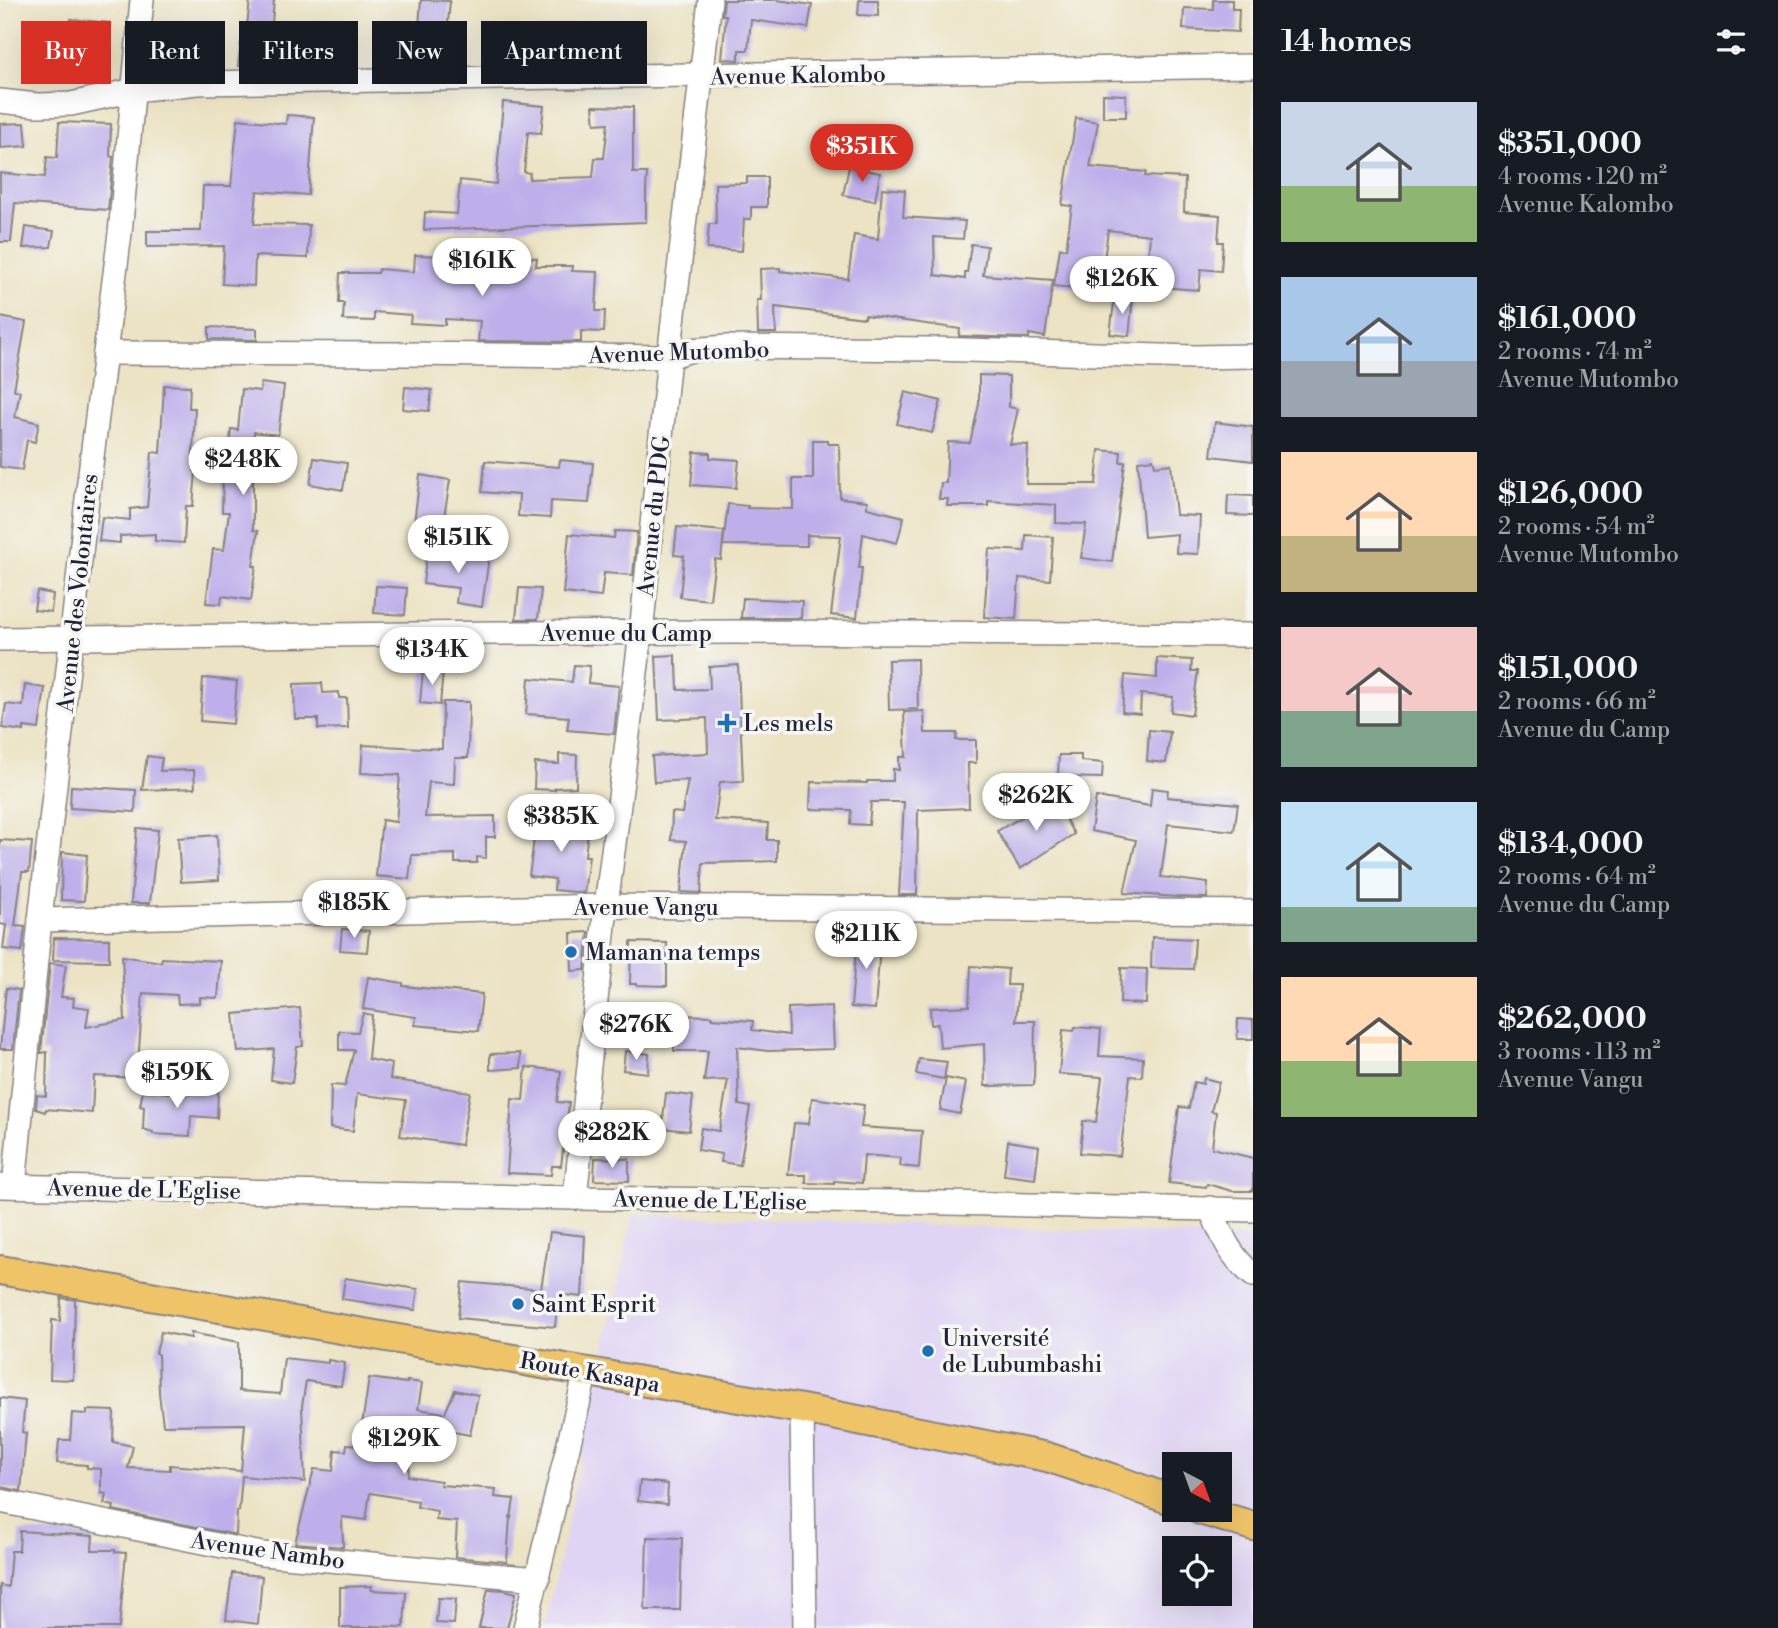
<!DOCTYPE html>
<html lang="en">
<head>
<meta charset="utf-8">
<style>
	:root { --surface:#171b24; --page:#242831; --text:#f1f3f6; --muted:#9ea1a6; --accent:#d93025 }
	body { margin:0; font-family:"Libre Bodoni",serif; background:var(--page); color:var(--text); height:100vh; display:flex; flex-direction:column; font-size:26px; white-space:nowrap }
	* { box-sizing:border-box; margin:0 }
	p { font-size:23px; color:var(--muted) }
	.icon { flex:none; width:38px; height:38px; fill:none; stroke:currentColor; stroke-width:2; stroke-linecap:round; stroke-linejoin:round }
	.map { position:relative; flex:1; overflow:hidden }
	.side { display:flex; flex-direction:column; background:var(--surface); width:525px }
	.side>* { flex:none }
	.top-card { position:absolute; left:21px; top:21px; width:665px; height:63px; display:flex; gap:14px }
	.needle { width:46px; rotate:139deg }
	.buttons { position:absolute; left:1162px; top:1452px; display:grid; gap:14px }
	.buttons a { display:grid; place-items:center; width:70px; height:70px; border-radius:0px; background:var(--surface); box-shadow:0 7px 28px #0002; font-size:35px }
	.price { position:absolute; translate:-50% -60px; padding:0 16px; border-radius:24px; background:#fff; color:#222; font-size:23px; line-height:46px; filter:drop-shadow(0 2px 4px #0008) }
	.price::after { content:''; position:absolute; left:50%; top:42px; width:21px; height:16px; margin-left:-10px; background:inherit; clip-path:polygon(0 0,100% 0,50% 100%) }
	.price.on { background:var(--accent); color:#fff }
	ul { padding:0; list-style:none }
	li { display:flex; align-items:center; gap:21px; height:175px; padding:0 28px }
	li span { display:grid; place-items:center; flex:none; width:196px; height:140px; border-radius:0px; color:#555 }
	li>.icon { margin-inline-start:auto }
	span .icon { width:84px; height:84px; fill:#fffc; stroke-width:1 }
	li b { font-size:30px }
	h2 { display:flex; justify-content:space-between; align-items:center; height:84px; padding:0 28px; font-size:30px }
	.pill { padding:0 24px; border-radius:0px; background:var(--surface); box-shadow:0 7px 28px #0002; font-size:24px; line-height:63px }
	.pill.on { background:var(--accent); color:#fff }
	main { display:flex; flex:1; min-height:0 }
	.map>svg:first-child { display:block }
	.built { fill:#e0d4f4; fill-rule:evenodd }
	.building { fill:#beafea }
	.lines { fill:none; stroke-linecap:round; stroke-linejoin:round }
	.minor-casing { stroke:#878280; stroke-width:26 }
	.major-casing { stroke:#878280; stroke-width:32 }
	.minor { stroke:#fff; stroke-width:23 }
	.major { stroke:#efc469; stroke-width:28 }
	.poi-dot { fill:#1f6fb2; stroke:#f6f6f2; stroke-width:2.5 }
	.labels { text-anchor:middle; stroke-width:7; stroke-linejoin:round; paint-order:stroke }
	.street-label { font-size:23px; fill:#22223b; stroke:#f6f6f2 }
	.poi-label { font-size:23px; fill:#22223b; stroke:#f6f6f2; text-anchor:start }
</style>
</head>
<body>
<main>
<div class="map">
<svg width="1253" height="1628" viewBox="0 0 1253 1628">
	<rect width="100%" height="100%" fill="#f6f6f2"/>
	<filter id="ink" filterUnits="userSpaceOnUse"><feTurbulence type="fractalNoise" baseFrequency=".0143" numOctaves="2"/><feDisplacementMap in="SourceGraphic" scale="14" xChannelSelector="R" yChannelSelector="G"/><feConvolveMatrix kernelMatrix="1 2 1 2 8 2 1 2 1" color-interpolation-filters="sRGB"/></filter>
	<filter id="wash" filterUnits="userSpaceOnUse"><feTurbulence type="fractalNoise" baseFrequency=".00686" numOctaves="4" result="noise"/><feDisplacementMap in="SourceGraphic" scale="28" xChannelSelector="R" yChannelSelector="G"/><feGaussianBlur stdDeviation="1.57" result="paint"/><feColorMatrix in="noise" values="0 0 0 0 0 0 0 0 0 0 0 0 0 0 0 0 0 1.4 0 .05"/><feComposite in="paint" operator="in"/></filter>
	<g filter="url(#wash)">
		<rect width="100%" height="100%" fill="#ece3c4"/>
		<path class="built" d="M633,1214L1253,1237V1628H545ZM1174,1465H1220V1510H1174ZM1174,1549H1220V1594H1174Z"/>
		<g id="blocks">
			<g class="building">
				<path d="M250,0H274L268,67L238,66L241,43H245Z"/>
				<path d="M421,0L450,1L444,64L416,65Z"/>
				<path d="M724,0H777L812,5L808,28L751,20L748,50H739V60L722,59L726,15H722Z"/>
				<path d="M859,0H878V16L858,15Z"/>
				<path d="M1213,0H1232V9H1239L1238,32L1183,29L1184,8L1213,9Z"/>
				<path d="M71,19L110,23L108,42L69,37Z"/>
				<path d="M607,24H626V30H631V41H636V60H606Z"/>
				<path d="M178,54H200V69L177,71Z"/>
				<path d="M1103,94L1126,95V117H1103Z"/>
				<path d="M503,102L544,106L541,133L528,132L524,172L530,173L529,179L593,177L595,158H604L608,123L595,124L593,106L633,107V173H647L646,190V222L424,230L425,212L457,214L460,180L496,184Z"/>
				<path d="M287,115L314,117L308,195L257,191L254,224L309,225L308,258L255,256L254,286L222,284L224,246L147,247V231H201L203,186H231L238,119L286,124Z"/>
				<path d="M1076,118L1098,122L1090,167L1146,172L1145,176L1185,178L1184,212L1220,215L1218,242H1223L1221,271L1201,269L1199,290L1146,286L1150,235L1108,230L1100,291L1054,286L1060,248L1066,249L1072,206L1062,205Z"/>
				<path d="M59,122L111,124L110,156L113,157L108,210L15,203L11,242H0V173L45,177L47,157L57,158Z"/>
				<path d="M25,123L27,146L0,148V124Z"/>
				<path d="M849,167L880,173L875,201L843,195Z"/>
				<path d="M747,177H767V207H751V219H744L742,251L707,249L709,224H716L715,184L747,183Z"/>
				<path d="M882,188L905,190L903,217L965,221L963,239L934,237L935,275L965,279V273H967L971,244L987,246L983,275L1053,280L1045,337L1029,334V338L959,336L960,329L865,315V318L775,307L776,333H758L757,300H761L760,269L780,268V271L848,279L854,235L878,239Z"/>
				<path d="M26,227L54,231L51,247L23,248Z"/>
				<path d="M415,255L486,257L485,265L517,266V257L537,258L536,266H573L572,271L598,272L596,311H605L604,332L581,331V342L478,341L480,321L445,319V325L410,323L411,315L374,312V321L343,320L344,303H339L340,273H378L379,269L414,272Z"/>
				<path d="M1115,295L1133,297L1129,336L1110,334Z"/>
				<path d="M0,317L26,322L14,390L20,391L15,417L39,423L35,442L27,440L22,470L0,467Z"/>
				<path d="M209,327L257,329V340L209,339Z"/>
				<path d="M979,375L1009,376V407L1018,409L1010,444L1028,445L1026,484H1096L1099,450L1121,452L1120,462H1125L1112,562L1081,558L1086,524L1056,523V505L988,501V506H947L948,499H939L941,483H946L948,442L970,443L979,404Z"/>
				<path d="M261,383L284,386L278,435L254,432L250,467H253V530L258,531L253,566H256L251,600L222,596L221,604L206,603L213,549L224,550L229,512H222L223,471H231L229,459L231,429L238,430L242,389L260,391Z"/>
				<path d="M164,385L190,386L189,408H195L193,456H195L194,471H196L193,506H186L184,543L155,541V534L120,536V543L99,541L102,517L130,520V509L147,507L152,452L160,453Z"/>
				<path d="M405,387L432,390L429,411L403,409Z"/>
				<path d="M905,392L941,401L932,433L897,424Z"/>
				<path d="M1215,422L1253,427V461L1211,456Z"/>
				<path d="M813,440H828V444H839L840,498L867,501V508L904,517L897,543L863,534L859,568H862L857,618L831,615L841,536L807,535V546L723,545L728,504L748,506L747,508L793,509V479H813Z"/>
				<path d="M694,452L710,453V458L739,460L736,488L691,485Z"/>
				<path d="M314,458L347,463L343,490L310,484Z"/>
				<path d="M1153,459L1155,466L1171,464L1176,515L1200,516L1198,554L1176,553L1177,534L1144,537L1138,461Z"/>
				<path d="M560,460L593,463L589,503L551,501L550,518L518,516L519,495L482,492L485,461L559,467Z"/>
				<path d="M420,475L450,480L440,543L412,539Z"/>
				<path d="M1228,495L1253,496V516L1227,515Z"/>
				<path d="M677,527L724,531L721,560L715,559L710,600L680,597L684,556L674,555Z"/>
				<path d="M615,531L637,532L633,575L604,573L601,597L563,593L569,534L614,538Z"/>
				<path d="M1026,535L1053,537L1050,580L1019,578L1016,619L984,617L989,549L1025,551Z"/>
				<path d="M427,550L489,557L482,607L456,603L458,588L423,584Z"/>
				<path d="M376,586L407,588L405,615L374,613Z"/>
				<path d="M519,588L541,589L538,619H516Z"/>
				<path d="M37,591L53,594L51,612L34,610Z"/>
				<path d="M743,598L802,601L801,618H741Z"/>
				<path d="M675,655V664H677L678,690L710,689L709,667L738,665L743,781L720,782L715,820L768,823L767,840H777V861L703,863L701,893L681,892L686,841L671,840L672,812L682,813L688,780L654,782L652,756L708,753L707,718L659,720L656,656Z"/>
				<path d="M1157,658L1192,660L1191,671H1198L1192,715L1171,712L1173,697L1141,694L1140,714L1122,712L1125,675L1157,678Z"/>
				<path d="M917,659L918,709L889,710L888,660Z"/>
				<path d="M574,665L590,666L588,683L619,686L614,734L567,730L569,717L526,714L529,678L572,682Z"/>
				<path d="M423,670L443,671L440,705L420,703Z"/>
				<path d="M203,678L237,681L233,724L200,721Z"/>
				<path d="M322,683L323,693L339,692V698H347L348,728L318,729V719H295L294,684Z"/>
				<path d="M25,685L45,688L39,729L24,727V731L2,728L6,704L23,706Z"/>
				<path d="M443,702H469L468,758H455L454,784L429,782L425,817L495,816V837H486V858L477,857V863H455V854L412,855L409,879L376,876L382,820L396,822L400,775L361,773L363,745L442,749Z"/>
				<path d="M924,711L925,733H957L956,740H976V763H968L969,808L918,810L917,895H899L904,802H871L869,825L850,824L851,810L810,809L811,782L867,783V781H893V769L899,770V757H906L904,712Z"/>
				<path d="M1149,730L1170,732L1166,763L1147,761Z"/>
				<path d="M559,754L577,755L576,787L555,788V790L534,789L535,763L559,764Z"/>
				<path d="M1059,755H1081V761L1103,763L1102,778L1058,777Z"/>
				<path d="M147,756L162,758L160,771L194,770L195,788L142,790Z"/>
				<path d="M71,786L136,790L135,812L70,808Z"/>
				<path d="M1152,788L1168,790L1167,797L1238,804L1234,831L1168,824L1161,877L1208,883L1207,898L1177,897L1124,893L1136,840L1091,831L1096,797L1150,806Z"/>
				<path d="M1054,799L1074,834L1020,869L997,831Z"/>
				<path d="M537,817L589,823L585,856H589L584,893L554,890L555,879L529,876Z"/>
				<path d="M137,828L158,830L150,903H131Z"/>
				<path d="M217,835L219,880L181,882L178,838Z"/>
				<path d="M0,840L32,842L29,872H22L15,926L25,927L22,951L3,949L6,925L0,924Z"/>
				<path d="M62,852L87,855L84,901L61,900Z"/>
				<path d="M342,929L369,931L367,952L340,950Z"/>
				<path d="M589,932L585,970L572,971L571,933Z"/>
				<path d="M857,934L881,935L875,1009L851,1007Z"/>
				<path d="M1152,937L1195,939L1193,969L1151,968Z"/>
				<path d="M54,938L109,939V961L53,960Z"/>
				<path d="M631,942L667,943V986L636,985V984H630Z"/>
				<path d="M122,956L161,962L162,958L221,961L218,998L200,997V1003L178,1004L177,995L143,993L137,1078L94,1076L92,1113L46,1109L45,1112L36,1109L37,1095L46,1096L47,1052L41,1053L50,963L66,965L61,997L74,998L73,1006L89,1008L86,1027L125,1020Z"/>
				<path d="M971,966L1008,969L1007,985H1019L1016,1021H1035L1034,1085L985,1086L984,1044L940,1048L938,1024L931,1025L930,1008L969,1006Z"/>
				<path d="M1121,968L1147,969L1146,1004L1120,1003Z"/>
				<path d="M368,977L403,983V986L482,994L478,1031L415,1025L416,1017L363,1009Z"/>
				<path d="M6,988L19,990L13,1049H0Z"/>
				<path d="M832,1006L834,1049L768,1051L737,1047L739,1105L750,1107L740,1165L721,1162L722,1154L698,1150L701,1128L719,1131L728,1080L704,1081L708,1051H674L675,1015L712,1016V1018L753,1021L752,1030L789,1035L788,1008Z"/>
				<path d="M300,1008L303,1046L297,1047L292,1083L271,1080L274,1049L238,1052L234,1014Z"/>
				<path d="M363,1013L372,1015L368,1059L392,1064L390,1079L470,1092L461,1145L400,1136L406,1100L357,1094L353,1131L330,1128L331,1085L345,1086L354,1050H339V1031L358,1032Z"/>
				<path d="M1238,1019L1253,1020V1039H1237Z"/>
				<path d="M1075,1027L1101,1029L1099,1056L1143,1058L1142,1077L1130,1076L1120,1156L1080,1153L1083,1121L1096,1122L1102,1077L1059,1074L1063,1030L1074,1031Z"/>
				<path d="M625,1051L649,1054L648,1073L623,1070Z"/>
				<path d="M520,1053L521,1068L490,1070V1054Z"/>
				<path d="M919,1059L947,1062L944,1079L916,1074Z"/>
				<path d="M526,1067L561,1071L557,1102L569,1103L561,1166H552L551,1175L507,1173L512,1099L523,1100Z"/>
				<path d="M946,1078L966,1082L960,1114L940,1110Z"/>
				<path d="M1204,1078L1219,1082L1211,1111L1216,1112L1212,1148L1253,1158V1191H1232L1207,1184L1206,1187L1169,1183L1179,1107L1189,1108L1194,1082L1203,1084Z"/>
				<path d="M169,1088L218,1091L217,1118L191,1116L190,1136L153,1134V1132L143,1129L144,1107L140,1106L143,1090L169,1093Z"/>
				<path d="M666,1093L693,1096L689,1131L662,1128Z"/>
				<path d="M812,1098L864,1105L861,1127L922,1131L919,1168L900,1166L901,1158L864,1155L862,1183L834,1181V1184L806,1183V1175H788L794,1123L809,1124Z"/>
				<path d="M1008,1141L1039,1146L1035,1179L1004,1175Z"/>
				<path d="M595,1158L629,1159V1181L594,1180Z"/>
				<path d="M550,1232L585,1236L582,1297L558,1294L555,1327L458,1318L462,1282L541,1289Z"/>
				<path d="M345,1278L418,1289L415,1310L342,1299Z"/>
				<path d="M61,1298L75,1300L73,1380L50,1379L52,1320L60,1321Z"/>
				<path d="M161,1332L191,1338V1333L239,1342V1391L280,1394L284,1358L328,1363V1360L345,1363L341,1386L306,1381L302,1406L305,1482L242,1476L239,1511H237L236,1535L113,1510L114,1506L104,1504L106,1494L101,1493V1469L87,1468V1465L57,1463L59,1440H70L72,1413L87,1414V1410L114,1411L113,1442L133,1446L128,1468L170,1470V1465L241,1471L245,1424L163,1425L159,1393L158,1354L156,1353Z"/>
				<path d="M369,1378L407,1383V1381L422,1383L418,1409L445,1413L455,1390L478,1395L470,1435L416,1425L408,1476L441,1481L440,1485L496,1489L495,1497L514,1499L511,1518L510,1517L507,1562L455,1557L457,1522L436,1520L437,1511L417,1507L418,1501L370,1493L366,1520L342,1517L343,1547L295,1543L314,1469L333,1471L335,1450L346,1451L347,1444L359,1445Z"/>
				<path d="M0,1398L25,1401L22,1432L26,1433L21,1491L0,1487Z"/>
				<path d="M640,1481L668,1484L667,1504L638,1501Z"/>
				<path d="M20,1531L93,1536L92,1550H115V1552L126,1553L119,1628H0V1585L8,1587L11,1551H19Z"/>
				<path d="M647,1537L682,1538L680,1610H645Z"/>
				<path d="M232,1573L262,1576L258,1624L226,1620Z"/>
				<path d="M372,1586L371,1590L406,1592L404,1627L371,1626V1628H340V1587Z"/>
				<path d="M488,1589L505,1590L516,1593L507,1628H479Z"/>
				<path d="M438,1598L456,1599L454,1624L436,1623Z"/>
			</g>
		</g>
	</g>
	<g filter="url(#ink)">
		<use href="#blocks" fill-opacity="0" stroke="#878280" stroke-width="2"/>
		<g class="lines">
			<defs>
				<g id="minor">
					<path d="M0,101L37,105L71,104L134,90L197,83L1253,66"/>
					<path d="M105,353L404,354L669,357L691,350L726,347L933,349L1193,357L1253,356"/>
					<path d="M0,639L497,633L737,632L1253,635"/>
					<path d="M40,920L606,906L1253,912"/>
					<path d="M0,1186L575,1198L901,1202L1253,1210"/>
					<path d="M14,1186L40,920L89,481L120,233L142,0"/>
					<path d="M575,1198L606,906L641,633L669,357L710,0"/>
					<path d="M1210,1208C1222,1235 1229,1255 1253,1275"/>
					<path d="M802,1409L805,1628"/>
					<path d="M0,1501L262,1554L538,1579"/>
					<path d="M525,1628L586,1371"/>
				</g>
				<g id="major">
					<path d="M0,1270L802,1409L1047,1457L1111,1478L1174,1501"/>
					<path d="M1200,1510L1253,1526"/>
				</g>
			</defs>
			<use href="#minor" class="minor-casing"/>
			<use href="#major" class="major-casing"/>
			<use href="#minor" class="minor"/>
			<use href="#major" class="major"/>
		</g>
	</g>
	<g class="poi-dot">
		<path d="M723.5 712.5h7v7h7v7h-7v7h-7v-7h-7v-7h7z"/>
		<circle cx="571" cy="952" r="7"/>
		<circle cx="518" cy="1304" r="7"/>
		<circle cx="928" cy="1351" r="7"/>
	</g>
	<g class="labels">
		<g class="street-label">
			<text transform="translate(798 75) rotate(-1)" y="8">Avenue Kalombo</text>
			<text transform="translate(679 352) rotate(-2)" y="8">Avenue Mutombo</text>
			<text transform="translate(653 516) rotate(-84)" y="8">Avenue du PDG</text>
			<text transform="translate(77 593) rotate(-84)" y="8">Avenue des Volontaires</text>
			<text x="626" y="641">Avenue du Camp</text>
			<text x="646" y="915">Avenue Vangu</text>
			<text transform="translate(144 1189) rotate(1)" y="8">Avenue de L'Eglise</text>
			<text transform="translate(710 1200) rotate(1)" y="8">Avenue de L'Eglise</text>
			<text transform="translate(590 1372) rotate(10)" y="8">Route Kasapa</text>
			<text transform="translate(268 1550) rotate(8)" y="8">Avenue Nambo</text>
		</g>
		<g class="poi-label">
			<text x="743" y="731">Les mels</text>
			<text x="585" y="960">Maman na temps</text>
			<text x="532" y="1312">Saint Esprit</text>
			<text x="942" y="1346">Université<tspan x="942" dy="26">de Lubumbashi</tspan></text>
		</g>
	</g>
</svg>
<div class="buttons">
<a><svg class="needle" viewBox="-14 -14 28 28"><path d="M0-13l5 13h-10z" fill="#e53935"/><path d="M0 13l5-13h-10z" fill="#9ea1a6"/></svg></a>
<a><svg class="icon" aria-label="locate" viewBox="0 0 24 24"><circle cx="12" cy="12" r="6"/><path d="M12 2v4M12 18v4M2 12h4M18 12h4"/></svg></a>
</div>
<b class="price on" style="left:862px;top:184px">$351K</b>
<b class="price" style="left:482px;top:298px">$161K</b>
<b class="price" style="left:1122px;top:316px">$126K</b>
<b class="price" style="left:243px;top:497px">$248K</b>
<b class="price" style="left:458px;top:575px">$151K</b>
<b class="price" style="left:432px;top:687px">$134K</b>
<b class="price" style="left:1036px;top:833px">$262K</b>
<b class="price" style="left:561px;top:854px">$385K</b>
<b class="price" style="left:354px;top:940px">$185K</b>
<b class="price" style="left:866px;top:971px">$211K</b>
<b class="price" style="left:636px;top:1062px">$276K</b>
<b class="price" style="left:177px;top:1110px">$159K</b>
<b class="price" style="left:612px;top:1170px">$282K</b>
<b class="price" style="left:404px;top:1476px">$129K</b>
<div class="top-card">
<a class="pill on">Buy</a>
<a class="pill">Rent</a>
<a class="pill">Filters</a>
<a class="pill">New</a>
<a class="pill">Apartment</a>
</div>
</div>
<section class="side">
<h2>14 homes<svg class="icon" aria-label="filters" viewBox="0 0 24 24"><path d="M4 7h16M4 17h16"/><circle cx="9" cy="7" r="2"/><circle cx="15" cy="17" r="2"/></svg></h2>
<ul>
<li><span style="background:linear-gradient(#c9d6e8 60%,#8fb573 0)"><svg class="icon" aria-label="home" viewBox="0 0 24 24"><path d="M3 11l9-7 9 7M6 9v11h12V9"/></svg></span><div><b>$351,000</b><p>4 rooms · 120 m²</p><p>Avenue Kalombo</p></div></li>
<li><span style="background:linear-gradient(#a9c7e8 60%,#9aa5b1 0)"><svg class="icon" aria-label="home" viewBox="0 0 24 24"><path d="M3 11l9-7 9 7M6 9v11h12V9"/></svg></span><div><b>$161,000</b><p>2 rooms · 74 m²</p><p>Avenue Mutombo</p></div></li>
<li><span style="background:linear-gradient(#ffd9b3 60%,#c2b280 0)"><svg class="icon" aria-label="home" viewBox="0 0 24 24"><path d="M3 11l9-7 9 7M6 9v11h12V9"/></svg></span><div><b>$126,000</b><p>2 rooms · 54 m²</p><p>Avenue Mutombo</p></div></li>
<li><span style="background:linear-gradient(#f6c9c9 60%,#7fa58c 0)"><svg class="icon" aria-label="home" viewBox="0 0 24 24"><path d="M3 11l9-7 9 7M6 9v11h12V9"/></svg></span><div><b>$151,000</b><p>2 rooms · 66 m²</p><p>Avenue du Camp</p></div></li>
<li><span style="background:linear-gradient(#bfe0f5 75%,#7fa58c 0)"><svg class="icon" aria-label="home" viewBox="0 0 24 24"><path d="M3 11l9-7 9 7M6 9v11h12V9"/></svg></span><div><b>$134,000</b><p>2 rooms · 64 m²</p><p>Avenue du Camp</p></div></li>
<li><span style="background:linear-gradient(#ffd9b3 60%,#8fb573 0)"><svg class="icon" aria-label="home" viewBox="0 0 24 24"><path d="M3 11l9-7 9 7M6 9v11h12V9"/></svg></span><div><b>$262,000</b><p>3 rooms · 113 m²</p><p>Avenue Vangu</p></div></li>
</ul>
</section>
</main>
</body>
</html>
